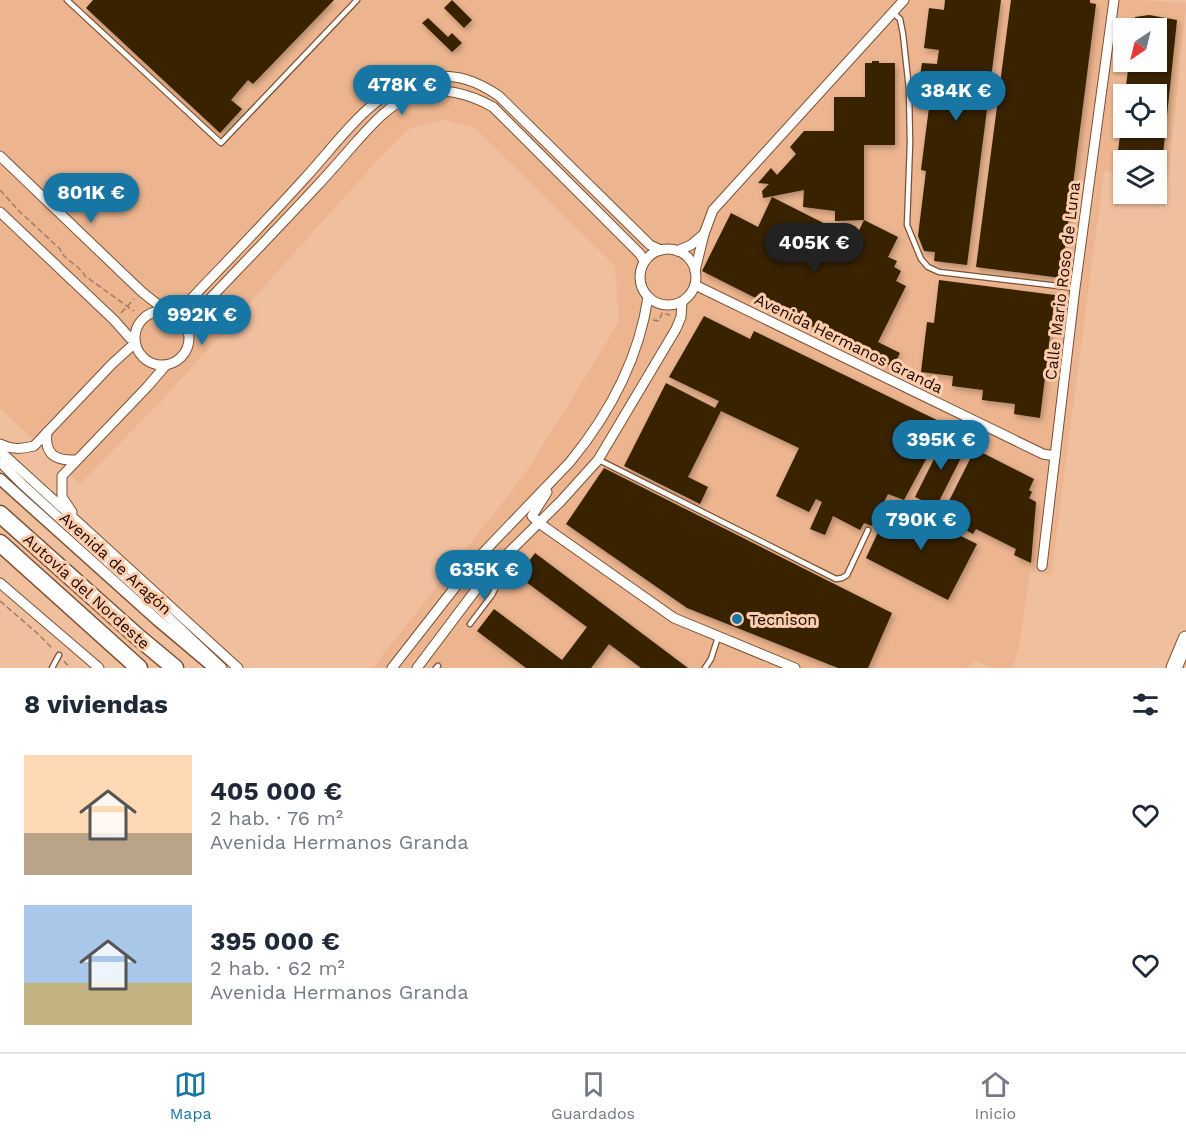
<!DOCTYPE html>
<html lang="es">
<head>
<meta charset="utf-8">
<style>
	:root { --surface:#fff; --page:#f2f2f3; --text:#1f2937; --muted:#747a83; --line:#e0e1e3; --accent:#1876a4 }
	body { margin:0; font-family:"Work Sans",sans-serif; background:var(--page); color:var(--text); height:100vh; display:flex; flex-direction:column; font-size:22px; white-space:nowrap }
	* { box-sizing:border-box; margin:0 }
	p { font-size:20px; color:var(--muted) }
	.icon { flex:none; width:33px; height:33px; fill:none; stroke:currentColor; stroke-width:2; stroke-linecap:round; stroke-linejoin:round }
	.map { position:relative; height:668px; overflow:hidden }
	.details { display:flex; flex-direction:column; background:var(--surface); flex:1 }
	.details>* { flex:none }
	.needle { width:39px; rotate:215deg }
	.controls { position:absolute; left:1113px; top:18px; display:grid; gap:12px }
	.controls a { display:grid; place-items:center; width:54px; height:54px; border-radius:0px; background:var(--surface); box-shadow:0 2px 4px #0004; font-size:30px }
	.price { position:absolute; translate:-50% -51px; padding:0 14px; border-radius:21px; background:var(--accent); color:#fff; font-size:20px; line-height:39px; filter:drop-shadow(0 2px 3px #0008) }
	.price::after { content:''; position:absolute; left:50%; top:36px; width:18px; height:14px; margin-left:-9px; background:inherit; clip-path:polygon(0 0,100% 0,50% 100%) }
	.price.active { background:#222; color:#fff }
	ul { padding:0; list-style:none }
	li { display:flex; align-items:center; gap:18px; height:150px; padding:0 24px }
	li span { display:grid; place-items:center; flex:none; width:168px; height:120px; border-radius:0px; color:#555 }
	li>.icon { margin-inline-start:auto }
	span .icon { width:72px; height:72px; fill:#fffc; stroke-width:1 }
	li b { font-size:26px }
	h2 { display:flex; justify-content:space-between; align-items:center; height:72px; padding:0 24px; font-size:26px }
	.tab-bar { display:flex; justify-content:space-around; align-items:center; height:84px; border-top:2px solid var(--line); background:var(--surface); font-size:16px; color:var(--muted) }
	.tab-bar a { display:grid; justify-items:center; gap:3px }
	.tab-bar .active { color:var(--accent) }
	.map>svg:first-child { display:block }
	.built { fill:#ecb58f; fill-rule:evenodd }
	.building { fill:#372200; filter:url(#shadow) }
	.lines { fill:none; stroke-linecap:round; stroke-linejoin:round }
	.service-casing { stroke:#7b5132; stroke-width:7 }
	.minor-casing { stroke:#7b5132; stroke-width:11 }
	.tertiary-casing { stroke:#7b5132; stroke-width:13 }
	.trunk-casing { stroke:#7b5132; stroke-width:17 }
	.motorway-casing { stroke:#7b5132; stroke-width:19 }
	.path { stroke:#a17c65; stroke-width:1.5; stroke-dasharray:6 3; stroke-linecap:butt }
	.service { stroke:#fff; stroke-width:4.5 }
	.minor { stroke:#fff; stroke-width:9 }
	.tertiary { stroke:#fff; stroke-width:10 }
	.trunk { stroke:#fff; stroke-width:15 }
	.motorway { stroke:#fff; stroke-width:16 }
	.poi-dot { fill:#1876a4; stroke:#feccaa; stroke-width:2 }
	.labels { text-anchor:middle; stroke-width:6; stroke-linejoin:round; paint-order:stroke }
	.street-label { font-size:16px; fill:#190901; stroke:#feccaa }
	.poi-label { font-size:16px; fill:#190901; stroke:#feccaa; text-anchor:start }
</style>
</head>
<body>
<div class="map">
<svg width="1186" height="668" viewBox="0 0 1186 668">
	<defs>
		<filter id="shadow"><feDropShadow dx="2" dy="3" stdDeviation="3" flood-color="#0004"/></filter>
	</defs>
	<rect width="100%" height="100%" fill="#f0bf9e"/>
	<path class="built" d="M0,0H1136L1186,3L1168,178L1157,177L1156,160H1124L1123,173L1104,171L1051,575L1030,571L1019,647L1012,668H991L975,660L967,668H373L527,471L619,322L615,266L474,127L443,120L410,128L384,153L163,399L80,484L0,408ZM1124,28H1156V62H1124ZM1124,94H1156V128H1124Z"/>
	<g class="building">
		<path d="M93,0H334L253,84L248,80L231,100L242,109L220,133L86,8Z"/>
		<path d="M452,0L472,20L464,28L444,8Z"/>
		<path d="M945,0H1001L967,265L934,261L935,252L924,251L918,236L926,171L921,170L932,84L919,82L922,63L937,64L939,50L924,48L929,8L944,10Z"/>
		<path d="M1011,0H1090V3L1096,4L1061,278L976,267Z"/>
		<path d="M1149,15L1177,20L1161,173H1156V160H1124V168L1116,167L1122,120H1124V128H1156V94H1125L1129,62H1156V28H1133L1135,17Z"/>
		<path d="M428,18L448,37L452,33L462,43L452,52L422,23Z"/>
		<path d="M872,61H879V63H895V145H864V220L835,221V211L803,207L804,190L763,198L762,191L769,184L758,183L771,168L777,175L796,154L790,147L804,131H834V97H865V63H872Z"/>
		<path d="M772,197L855,239L864,220L898,237L888,257L897,261L894,267L901,271L896,281L906,286L878,342L900,353L893,367L702,271L731,213L758,227Z"/>
		<path d="M939,280L1055,295L1040,418L1014,414L1015,404L982,400L983,390L952,386L953,376L921,372L927,322L934,323Z"/>
		<path d="M704,316L750,339L754,331L945,424L904,500L888,494L872,526L864,523L860,530L833,516L825,535L810,529L822,502L816,499L809,512L776,496L799,448L721,411L688,477L708,487L700,504L624,466L666,383L715,408L719,401L669,377Z"/>
		<path d="M946,435L967,446L936,507L915,497Z"/>
		<path d="M975,449L1034,479L1029,490L1032,492L1029,498L1036,502L1031,563L1014,555L1016,549L976,529L973,534L941,517Z"/>
		<path d="M604,468L892,613L868,668H838L687,608L566,524Z"/>
		<path d="M892,502L977,544L948,600L866,558Z"/>
		<path d="M535,553L688,668H641L609,644L591,668H526L477,631L494,609L562,660L587,627L518,576Z"/>
	</g>
	<g class="lines">
		<defs>
			<g id="service">
				<path d="M67,0L221,143L357,0"/>
				<path d="M893,13L900,19L903,34L909,89L910,143L907,225L921,259L928,267L939,272L1075,288"/>
				<path d="M599,460L836,579L842,578L847,575L868,530"/>
				<path d="M470,624L492,595L495,589L491,572"/>
				<path d="M52,668L59,655"/>
				<path d="M436,668L438,666"/>
				<path d="M705,668L711,659L718,637"/>
			</g>
			<g id="minor">
				<path d="M0,156L142,292L166,311"/>
				<path d="M0,212L114,320L130,338L135,341"/>
				<circle cx="668" cy="277" r="28"/>
				<path d="M677,251L691,245L704,234"/>
				<path d="M695,271L704,234L713,210L904,0"/>
				<path d="M695,285L1043,454L1055,456"/>
				<circle cx="162" cy="338" r="27"/>
				<path d="M175,314L193,297C231,257 269,218 306,177C339,141 369,95 417,79C422,78 426,78 431,77C458,74 477,81 499,96L650,245L661,250"/>
				<path d="M189,332L193,318L203,306C241,266 280,226 317,186C331,171 344,156 357,141C374,122 389,105 413,95C439,85 470,94 493,107L640,254L644,261"/>
				<path d="M47,432C44,455 56,461 76,460"/>
				<path d="M0,444C12,450 21,449 34,446L112,364L135,343"/>
				<path d="M0,451L238,668"/>
				<path d="M0,462L23,485L164,613L222,668"/>
				<path d="M547,492L532,516L539,523L674,618L795,668"/>
				<path d="M72,512L62,497V476L148,386L166,365"/>
				<path d="M1042,566L1075,288L1114,0"/>
				<path d="M0,583L99,668"/>
				<path d="M392,668L478,558L570,462C610,413 639,359 648,297"/>
				<path d="M417,668L490,571L561,501L598,460L676,329L681,317L682,302"/>
			</g>
			<path id="tertiary" d="M0,479L157,620L214,668"/>
			<path id="trunk" d="M1174,668L1186,639"/>
			<g id="motorway">
				<path d="M0,514L139,638L175,668"/>
				<path d="M0,543L139,668"/>
			</g>
		</defs>
		<use href="#service" class="service-casing"/>
		<use href="#minor" class="minor-casing"/>
		<use href="#tertiary" class="tertiary-casing"/>
		<use href="#trunk" class="trunk-casing"/>
		<use href="#motorway" class="motorway-casing"/>
		<g class="path">
			<path d="M0,190L19,211L60,249C64,261 80,265 85,276L134,311"/>
			<path d="M121,313L134,299"/>
			<path d="M653,320L659,321L662,313L670,315"/>
			<path d="M0,601L37,633L53,649"/>
			<path d="M64,661L70,668"/>
		</g>
		<use href="#service" class="service"/>
		<use href="#minor" class="minor"/>
		<use href="#tertiary" class="tertiary"/>
		<use href="#trunk" class="trunk"/>
		<use href="#motorway" class="motorway"/>
	</g>
	<circle class="poi-dot" cx="737" cy="619" r="6"/>
	<g class="labels">
		<g class="street-label">
			<text transform="translate(1062 281) rotate(-83)" y="6">Calle Mario Roso de Luna</text>
			<text transform="translate(849 343) rotate(26)" y="6">Avenida Hermanos Granda</text>
			<text transform="translate(116 563) rotate(42)" y="6">Avenida de Aragón</text>
			<text transform="translate(87 591) rotate(42)" y="6">Autovía del Nordeste</text>
		</g>
		<g class="poi-label">
			<text x="749" y="625">Tecnison</text>
		</g>
	</g>
</svg>
<div class="controls">
<a><svg class="needle" viewBox="-14 -14 28 28"><path d="M0-13l5 13h-10z" fill="#e53935"/><path d="M0 13l5-13h-10z" fill="#747a83"/></svg></a>
<a><svg class="icon" aria-label="locate" viewBox="0 0 24 24"><circle cx="12" cy="12" r="6"/><path d="M12 2v4M12 18v4M2 12h4M18 12h4"/></svg></a>
<a><svg class="icon" aria-label="layers" viewBox="0 0 24 24"><path d="M12 4l9 5-9 5-9-5zM3 14l9 5 9-5"/></svg></a>
</div>
<b class="price" style="left:402px;top:116px">478K €</b>
<b class="price" style="left:956px;top:122px">384K €</b>
<b class="price" style="left:91px;top:224px">801K €</b>
<b class="price active" style="left:814px;top:274px">405K €</b>
<b class="price" style="left:202px;top:346px">992K €</b>
<b class="price" style="left:941px;top:471px">395K €</b>
<b class="price" style="left:921px;top:551px">790K €</b>
<b class="price" style="left:484px;top:601px">635K €</b>
</div>
<section class="details">
<h2>8 viviendas<svg class="icon" aria-label="filters" viewBox="0 0 24 24"><path d="M4 7h16M4 17h16"/><circle cx="9" cy="7" r="2"/><circle cx="15" cy="17" r="2"/></svg></h2>
<ul>
<li><span style="background:linear-gradient(#ffd9b3 65%,#b9a48a 0)"><svg class="icon" aria-label="home" viewBox="0 0 24 24"><path d="M3 11l9-7 9 7M6 9v11h12V9"/></svg></span><div><b>405 000 €</b><p>2 hab. · 76 m²</p><p>Avenida Hermanos Granda</p></div><svg class="icon" aria-label="heart" viewBox="0 0 24 24"><path d="M12 20l-8-8c-3-5 5-10 8-4 3-6 11-1 8 4z"/></svg></li>
<li><span style="background:linear-gradient(#a9c7e8 65%,#c2b280 0)"><svg class="icon" aria-label="home" viewBox="0 0 24 24"><path d="M3 11l9-7 9 7M6 9v11h12V9"/></svg></span><div><b>395 000 €</b><p>2 hab. · 62 m²</p><p>Avenida Hermanos Granda</p></div><svg class="icon" aria-label="heart" viewBox="0 0 24 24"><path d="M12 20l-8-8c-3-5 5-10 8-4 3-6 11-1 8 4z"/></svg></li>
</ul>
</section>
<nav class="tab-bar">
<a class="active"><svg class="icon" aria-label="map" viewBox="0 0 24 24"><path d="M3 6l6-2 6 2 6-2v14l-6 2-6-2-6 2zM9 4v14M15 6v14"/></svg>Mapa</a>
<a><svg class="icon" aria-label="saved" viewBox="0 0 24 24"><path d="M7 4h10v16l-5-4-5 4z"/></svg>Guardados</a>
<a><svg class="icon" aria-label="home" viewBox="0 0 24 24"><path d="M3 11l9-7 9 7M6 9v11h12V9"/></svg>Inicio</a>
</nav>
</body>
</html>
